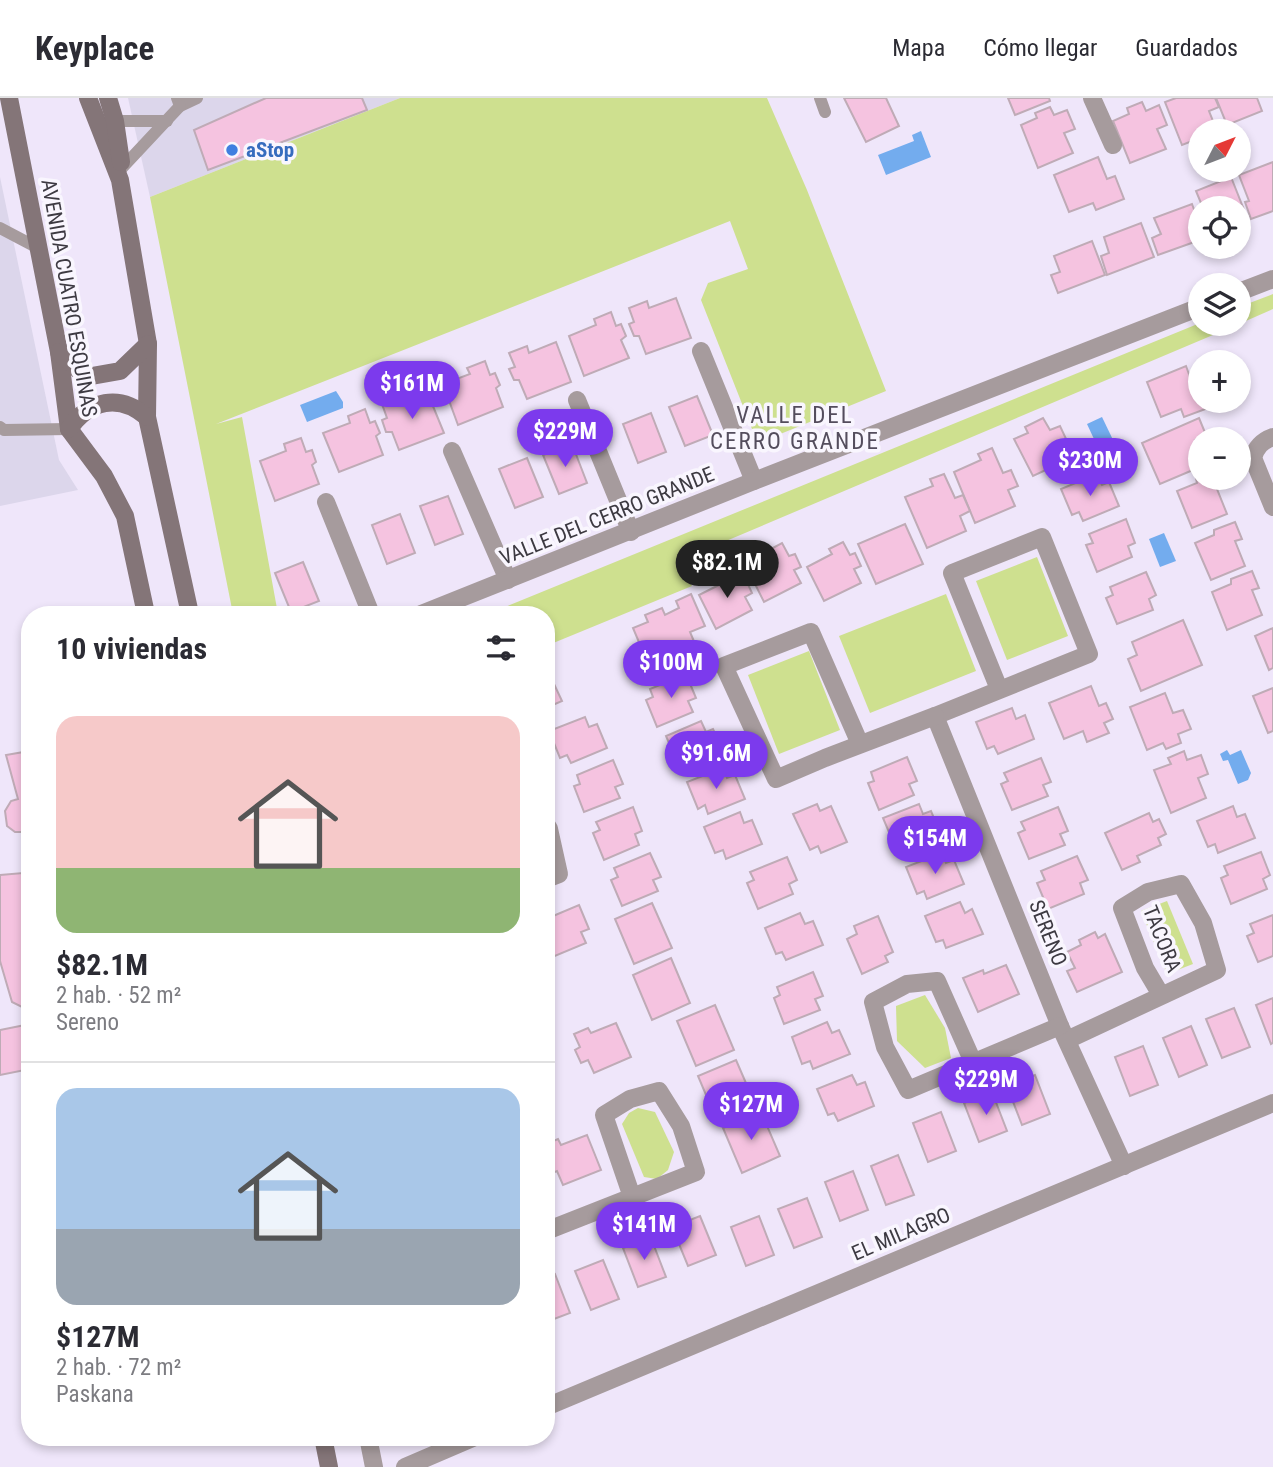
<!DOCTYPE html>
<html lang="es">
<head>
<meta charset="utf-8">
<style>
	:root { --surface:#fff; --page:#f7f7f7; --text:#2b2b33; --muted:#7c7c81; --line:#e1e1e2; --accent:#7c3aed }
	body { margin:0; font-family:"Roboto Condensed",sans-serif; background:var(--page); color:var(--text); height:100vh; display:flex; flex-direction:column; font-size:26px; white-space:nowrap }
	* { box-sizing:border-box; margin:0 }
	p { font-size:23px; color:var(--muted) }
	.icon { flex:none; width:38px; height:38px; fill:none; stroke:currentColor; stroke-width:2; stroke-linecap:round; stroke-linejoin:round }
	.map { position:relative; flex:1; overflow:hidden }
	.details { position:absolute; left:21px; top:508px; width:534px; height:840px; display:flex; flex-direction:column; background:var(--surface); border-radius:28px; box-shadow:0 4px 10px #0003 }
	.details>* { flex:none }
	.needle { width:46px; rotate:48deg }
	.fabs { position:absolute; left:1188px; top:21px; display:grid; gap:14px }
	.fabs a { display:grid; place-items:center; width:63px; height:63px; border-radius:50%; background:var(--surface); box-shadow:0 4px 10px #0003; font-size:35px }
	.price { position:absolute; translate:-50% -60px; padding:0 16px; border-radius:24px; background:var(--accent); color:#fff; font-size:23px; line-height:46px; filter:drop-shadow(0 2px 4px #0008) }
	.price::after { content:''; position:absolute; left:50%; top:42px; width:21px; height:16px; margin-left:-10px; background:inherit; clip-path:polygon(0 0,100% 0,50% 100%) }
	.price.current { background:#222; color:#fff }
	ul { padding:0; list-style:none }
	li { display:grid; align-content:center; gap:14px; height:371px; padding:0 35px }
	li+li { border-top:2px solid var(--line) }
	li span { display:grid; place-items:center; height:217px; border-radius:21px; color:#555 }
	li>.icon { margin-inline-start:auto }
	span .icon { width:126px; height:126px; fill:#fffc; stroke-width:1 }
	li b { font-size:30px }
	h2 { display:flex; justify-content:space-between; align-items:center; height:84px; padding:0 35px; font-size:30px }
	header { display:flex; align-items:center; gap:42px; box-sizing:border-box; height:98px; padding:0 35px; background:var(--surface); border-bottom:2px solid var(--line) }
	header strong { font-size:33px }
	nav { display:flex; gap:38px; margin-inline-start:auto; font-size:24px }
	.map>svg:first-child { display:block }
	.commercial { fill:#dcd6eb }
	.green { fill:#cee08f }
	.water { fill:#73acee }
	.building { fill:#f5c3e0; stroke:#bfabb6; stroke-width:2 }
	.lines { fill:none; stroke-linecap:round; stroke-linejoin:round }
	.service { stroke:#a69b9d; stroke-width:12 }
	.minor { stroke:#a69b9d; stroke-width:18 }
	.secondary { stroke:#847578; stroke-width:18 }
	.shop-dot { fill:#3f7fe0; stroke:#f9f6fe; stroke-width:2.5 }
	.labels { text-anchor:middle; stroke-width:7; stroke-linejoin:round; paint-order:stroke }
	.shop-label { font-size:21px; font-weight:bold; fill:#366cbe; stroke:#f9f6fe; text-anchor:start }
	.street-label { font-size:21px; fill:#3d3a42; stroke:#f9f6fe }
	.neighbourhood-label { font-size:23px; letter-spacing:2px; fill:#544d5d; stroke:#f9f6fe }
</style>
</head>
<body>
<header>
<strong>Keyplace</strong>
<nav><a>Mapa</a><a>Cómo llegar</a><a>Guardados</a></nav>
</header>
<div class="map">
<svg width="1273" height="1369" viewBox="0 0 1273 1369">
	<rect width="100%" height="100%" fill="#efe6fa"/>
	<g class="commercial">
		<path d="M128,0H400L150,99Z"/>
		<path d="M0,79L59,362L78,392L0,408Z"/>
	</g>
	<g class="green">
		<path d="M400,0H767L807,92L886,293L768,341L752,331L701,202L708,185L748,171L730,123L216,326L242,319L278,516H233L150,99Z"/>
		<path d="M1273,196V211L1239,226V209Z"/>
		<path d="M1200,225L1239,226L681,462L692,488L546,548V516H488Z"/>
		<path d="M1037,459L1068,538L1007,562L976,483Z"/>
		<path d="M946,496L976,573L870,615L839,538Z"/>
		<path d="M809,553L840,632L779,656L748,577Z"/>
		<path d="M1167,803L1193,866L1167,876L1141,813Z"/>
		<path d="M925,897L945,930L951,960L925,970L897,943L896,908Z"/>
		<path d="M638,1010L655,1014L674,1054L668,1072L657,1081L644,1079L622,1026L629,1015Z"/>
	</g>
	<g class="water">
		<path d="M921,33L931,59L886,77L878,57L914,43L912,37Z"/>
		<path d="M336,293L343,304V310L307,324L300,307Z"/>
		<path d="M1102,319L1115,346L1100,354L1087,326Z"/>
		<path d="M1164,435L1176,463L1160,469L1149,441Z"/>
		<path d="M1227,652L1230,657L1241,652L1251,675L1248,682L1238,686L1228,662L1223,663L1220,656Z"/>
	</g>
	<g class="building">
		<path d="M266,0H362L367,12L208,72L194,32Z"/>
		<path d="M844,0H886L899,28L866,44Z"/>
		<path d="M1008,0H1049L1050,3L1015,17Z"/>
		<path d="M1176,0H1215L1219,9L1209,13L1217,33H1200V40L1182,47L1165,4Z"/>
		<path d="M1216,0H1257L1262,13L1227,27Z"/>
		<path d="M1142,4L1146,13L1159,7L1167,27L1157,31L1166,51L1130,65L1113,23L1129,16L1127,10Z"/>
		<path d="M1050,9L1054,17L1067,12L1075,31L1064,35L1073,55L1038,70L1021,27L1037,20L1035,15Z"/>
		<path d="M1098,59L1107,81L1115,78L1124,101L1096,112L1093,105L1069,114L1054,77Z"/>
		<path d="M1273,64V113L1251,121L1245,104L1249,103L1239,77Z"/>
		<path d="M1231,79L1248,122L1239,125V110H1203L1196,93Z"/>
		<path d="M1192,106L1200,128V142L1158,157L1152,140L1161,136L1154,120Z"/>
		<path d="M1141,125L1154,159L1107,177L1101,158L1109,155L1104,139Z"/>
		<path d="M1092,143L1105,177L1058,195L1051,177L1060,174L1054,158Z"/>
		<path d="M676,200L691,240L646,256L639,238H634L629,226L634,224L629,210L647,203L649,210Z"/>
		<path d="M611,214L616,228L621,226L626,238L621,242L629,260L584,278L569,238L596,227L594,221Z"/>
		<path d="M556,244L571,284L527,301L519,282H514L509,271L515,269L509,255L527,248L529,255Z"/>
		<path d="M485,263L490,277L495,275L500,287L496,290L503,309L458,327L443,286L470,276L467,270Z"/>
		<path d="M1186,268L1190,279L1198,276L1200,283V303H1208L1211,309L1184,319L1181,311L1161,319L1147,284Z"/>
		<path d="M428,296L444,335L399,352L392,334H386L382,322L387,320L382,306L399,299L401,306Z"/>
		<path d="M697,298L713,337L685,348L669,309Z"/>
		<path d="M365,311L370,325L375,323L380,335L376,338L383,357L339,374L323,335L350,325L348,318Z"/>
		<path d="M651,315L666,354L638,365L623,326Z"/>
		<path d="M1043,320L1050,332L1060,328L1068,345L1056,351L1063,364L1033,378L1014,341L1028,335L1025,329Z"/>
		<path d="M1199,320L1206,337L1195,342L1200,354V369L1160,386L1142,345Z"/>
		<path d="M301,340L306,354L312,352L316,364L312,367L319,386L275,403L260,363L286,353L284,346Z"/>
		<path d="M572,346L587,385L559,396L543,357Z"/>
		<path d="M992,350L1003,375L1011,372L1018,388L1008,392L1015,408L975,425L954,374L981,362L978,356Z"/>
		<path d="M527,360L543,399L515,410L499,371Z"/>
		<path d="M944,376L955,400L963,397L970,413L960,418L966,433L927,450L905,399L933,388L930,381Z"/>
		<path d="M1097,376L1102,387L1109,384L1119,408L1083,423L1079,414L1072,417L1061,391Z"/>
		<path d="M1200,378V380H1220L1224,388L1217,391L1227,416L1192,430L1177,393L1197,385L1196,380Z"/>
		<path d="M448,398L463,436L435,447L420,408Z"/>
		<path d="M400,416L415,455L387,466L372,427Z"/>
		<path d="M1126,421L1135,445L1128,448L1132,459L1097,474L1086,447L1093,445L1089,436Z"/>
		<path d="M1235,424L1242,441L1235,443L1245,468L1211,482L1195,445L1214,437V432Z"/>
		<path d="M905,426L923,466L876,486L858,446Z"/>
		<path d="M843,444L850,457L855,455L861,468L854,471L861,485L824,503L807,469L832,456L829,451Z"/>
		<path d="M782,445L789,458L795,456L801,469L794,472L801,485L764,504L747,470L772,458L769,452Z"/>
		<path d="M303,464L319,503L291,514L275,475Z"/>
		<path d="M734,472L741,485L746,482L752,495L745,499L752,512L716,531L699,497L723,485L720,479Z"/>
		<path d="M1252,473L1259,490L1252,492L1262,517L1227,532L1212,494L1231,486V481Z"/>
		<path d="M1146,474L1156,497L1149,501L1153,512L1117,526L1106,500L1113,497L1110,489Z"/>
		<path d="M691,496L705,528L690,534L701,560L654,580L633,530L648,524L645,517L662,510L665,517L679,510L676,503Z"/>
		<path d="M1183,522L1202,567L1141,593L1128,561L1137,557L1132,544Z"/>
		<path d="M1273,530V570L1269,572L1255,538Z"/>
		<path d="M546,569L562,603L546,610Z"/>
		<path d="M686,576L696,600L688,603L693,614L657,629L646,602L653,599L650,591Z"/>
		<path d="M1091,588L1099,608L1106,605L1113,621L1104,625L1109,635L1087,644L1083,633L1064,641L1049,605Z"/>
		<path d="M1273,590V633L1268,635L1253,598Z"/>
		<path d="M1165,595L1173,615L1183,612L1191,631L1178,636L1181,645L1166,651L1163,645L1147,652L1130,609Z"/>
		<path d="M1012,610L1016,621L1025,617L1034,641L998,656L994,648L987,651L976,624Z"/>
		<path d="M585,619L589,629L597,626L607,650L571,665L567,657L560,660L549,633Z"/>
		<path d="M701,623L706,634L713,631L724,655L687,670L684,661L677,664L666,638Z"/>
		<path d="M30,651V754L25,734H15L7,728L5,713L11,703L18,701L6,657L29,653Z"/>
		<path d="M1184,653L1187,662L1201,657L1208,676L1198,680L1206,700L1171,715L1154,672L1171,666L1168,660Z"/>
		<path d="M907,659L917,683L909,686L914,697L879,712L868,685L874,683L871,674Z"/>
		<path d="M1041,660L1051,684L1043,687L1048,698L1012,712L1001,686L1008,683L1004,675Z"/>
		<path d="M613,662L623,686L615,689L620,700L584,714L574,688L580,686L577,677Z"/>
		<path d="M723,670L727,680L735,677L745,701L708,716L705,707L698,711L687,684Z"/>
		<path d="M817,706L820,713L831,708L847,744L821,755L818,748L810,752L793,716Z"/>
		<path d="M919,706L923,716L931,713L941,737L904,752L901,743L894,746L883,720Z"/>
		<path d="M1233,708L1237,719L1245,716L1255,740L1218,755L1215,746L1208,749L1197,723Z"/>
		<path d="M633,709L642,733L635,736L639,747L604,762L593,735L600,732L596,724Z"/>
		<path d="M1058,709L1068,733L1060,736L1065,747L1029,761L1018,735L1025,732L1021,724Z"/>
		<path d="M740,714L744,725L752,722L762,746L726,761L723,752L715,755L704,729Z"/>
		<path d="M1149,715L1153,724L1159,721L1166,736L1158,740L1161,747L1137,758L1140,764L1122,772L1105,735Z"/>
		<path d="M1261,754L1270,777L1263,781L1267,791L1231,806L1221,780L1228,777L1224,768Z"/>
		<path d="M650,755L661,779L653,782L658,793L622,808L611,782L618,779L614,770Z"/>
		<path d="M942,755L946,765L954,762L964,786L927,801L924,793L917,796L906,769Z"/>
		<path d="M1077,758L1088,782L1080,785L1084,796L1048,811L1037,785L1045,782L1041,773Z"/>
		<path d="M787,759L797,782L789,786L793,796L758,811L747,785L754,782L750,774Z"/>
		<path d="M23,775L30,809V907L22,909L12,904L0,863V777Z"/>
		<path d="M960,804L965,815L972,811L983,836L946,850L943,842L936,844L925,818Z"/>
		<path d="M652,805L672,850L634,866L615,821Z"/>
		<path d="M579,807L589,831L581,834L586,845L550,860L546,850V821Z"/>
		<path d="M800,815L805,826L813,823L823,847L786,862L782,854L776,856L765,830Z"/>
		<path d="M1273,817V858L1258,864L1247,838L1254,835L1250,826Z"/>
		<path d="M878,818L893,854L885,858L888,864L862,876L847,841L857,836L854,828Z"/>
		<path d="M1095,834L1098,840L1105,836L1122,874L1077,894L1067,873L1075,870L1067,854L1081,847L1079,842Z"/>
		<path d="M671,860L690,905L652,922L633,877Z"/>
		<path d="M1006,867L1019,896L978,914L963,880L983,872L984,876Z"/>
		<path d="M813,874L823,898L815,901L820,912L784,926L774,900L780,897L777,889Z"/>
		<path d="M1273,900V945L1271,946L1256,907Z"/>
		<path d="M715,907L734,952L696,968L677,923Z"/>
		<path d="M1234,910L1250,949L1222,960L1206,921Z"/>
		<path d="M827,924L832,935L839,932L850,956L813,971L810,963L802,966L792,939Z"/>
		<path d="M616,925L631,959L594,975L588,962L581,965L575,952L580,949L574,936L588,930L591,935Z"/>
		<path d="M30,926V971L0,977V932Z"/>
		<path d="M1191,928L1207,967L1179,979L1163,940Z"/>
		<path d="M1143,948L1158,987L1130,998L1115,959Z"/>
		<path d="M736,962L755,1006L717,1023L698,978Z"/>
		<path d="M852,977L857,987L865,984L874,1008L838,1023L834,1015L828,1017L817,991Z"/>
		<path d="M1035,977L1050,1016L1022,1027L1007,988Z"/>
		<path d="M992,994L1007,1033L979,1044L964,1005Z"/>
		<path d="M761,1014L780,1058L742,1075L723,1030Z"/>
		<path d="M941,1014L956,1053L928,1064L913,1025Z"/>
		<path d="M587,1037L601,1072L563,1087L557,1073L550,1076L546,1066V1062L550,1060L546,1046L558,1041L561,1047Z"/>
		<path d="M898,1057L914,1097L886,1107L871,1068Z"/>
		<path d="M853,1073L868,1112L840,1123L825,1084Z"/>
		<path d="M807,1100L822,1139L794,1150L778,1111Z"/>
		<path d="M700,1118L716,1157L688,1168L672,1129Z"/>
		<path d="M759,1118L774,1157L746,1168L731,1129Z"/>
		<path d="M651,1140L666,1179L638,1189L623,1150Z"/>
		<path d="M603,1162L619,1201L591,1212L575,1173Z"/>
		<path d="M555,1176L570,1215L546,1224V1179Z"/>
	</g>
	<g class="lines">
		<g class="service">
			<path d="M177,0L180,8L197,0"/>
			<path d="M820,0L825,14"/>
			<path d="M115,23H167"/>
			<path d="M122,70L180,8"/>
			<path d="M0,130L38,150"/>
			<path d="M0,329L4,332L69,331"/>
		</g>
		<g class="minor">
			<path d="M1092,0L1113,47"/>
			<path d="M1239,194L1273,181"/>
			<path d="M701,253L754,383"/>
			<path d="M577,302L631,434"/>
			<path d="M1273,339C1262,343 1256,349 1253,360L1273,409"/>
			<path d="M452,353L508,482"/>
			<path d="M326,404L371,516"/>
			<path d="M421,516L754,383L1200,209"/>
			<path d="M999,591L952,475L1042,439L1089,556L935,618L1060,928L1124,1068"/>
			<path d="M860,646L811,534L724,568L776,681L825,660L935,618"/>
			<path d="M546,726L549,731L559,776L546,781"/>
			<path d="M1067,942L1217,872L1203,825L1181,786L1148,794L1122,810L1145,870L1161,897"/>
			<path d="M973,964L937,883L907,886L873,904L885,949L908,992L1060,928"/>
			<path d="M546,1133L696,1074L681,1028L659,993L630,1001L604,1017L632,1099"/>
			<path d="M546,1309L1273,1005"/>
			<path d="M368,1339L374,1369"/>
			<path d="M405,1369L475,1339"/>
		</g>
		<g class="secondary">
			<path d="M9,0L59,254L69,331L104,378L125,418L146,516"/>
			<path d="M88,0L120,82L148,246L147,319L190,516"/>
			<path d="M108,0L115,23L121,64"/>
			<path d="M59,254L86,279L120,273L148,246"/>
			<path d="M69,331C89,302 119,295 147,319"/>
			<path d="M323,1339L329,1369"/>
		</g>
	</g>
	<circle class="shop-dot" cx="232" cy="52" r="7"/>
	<g class="labels">
		<g class="shop-label">
			<text x="246" y="59">aStop</text>
		</g>
		<g class="street-label">
			<text transform="translate(69 200) rotate(80)" y="7">AVENIDA CUATRO ESQUINAS</text>
			<text transform="translate(607 418) rotate(-22)" y="7">VALLE DEL CERRO GRANDE</text>
			<text transform="translate(1048 835) rotate(68)" y="7">SERENO</text>
			<text transform="translate(1162 841) rotate(68)" y="7">TACORA</text>
			<text transform="translate(901 1136) rotate(-23)" y="7">EL MILAGRO</text>
		</g>
		<g class="neighbourhood-label">
			<text x="795" y="325">VALLE DEL<tspan x="795" dy="26">CERRO GRANDE</tspan></text>
		</g>
	</g>
</svg>
<div class="fabs">
<a><svg class="needle" viewBox="-14 -14 28 28"><path d="M0-13l5 13h-10z" fill="#e53935"/><path d="M0 13l5-13h-10z" fill="#7c7c81"/></svg></a>
<a><svg class="icon" aria-label="locate" viewBox="0 0 24 24"><circle cx="12" cy="12" r="6"/><path d="M12 2v4M12 18v4M2 12h4M18 12h4"/></svg></a>
<a><svg class="icon" aria-label="layers" viewBox="0 0 24 24"><path d="M12 4l9 5-9 5-9-5zM3 14l9 5 9-5"/></svg></a>
<a>+</a>
<a>−</a>
</div>
<b class="price" style="left:412px;top:323px">$161M</b>
<b class="price" style="left:565px;top:371px">$229M</b>
<b class="price" style="left:1090px;top:400px">$230M</b>
<b class="price current" style="left:727px;top:502px">$82.1M</b>
<b class="price" style="left:671px;top:602px">$100M</b>
<b class="price" style="left:716px;top:693px">$91.6M</b>
<b class="price" style="left:935px;top:778px">$154M</b>
<b class="price" style="left:986px;top:1019px">$229M</b>
<b class="price" style="left:751px;top:1044px">$127M</b>
<b class="price" style="left:644px;top:1164px">$141M</b>
<section class="details">
<h2>10 viviendas<svg class="icon" aria-label="filters" viewBox="0 0 24 24"><path d="M4 7h16M4 17h16"/><circle cx="9" cy="7" r="2"/><circle cx="15" cy="17" r="2"/></svg></h2>
<ul>
<li><span style="background:linear-gradient(#f6c9c9 70%,#8fb573 0)"><svg class="icon" aria-label="home" viewBox="0 0 24 24"><path d="M3 11l9-7 9 7M6 9v11h12V9"/></svg></span><div><b>$82.1M</b><p>2 hab. · 52 m²</p><p>Sereno</p></div></li>
<li><span style="background:linear-gradient(#a9c7e8 65%,#9aa5b1 0)"><svg class="icon" aria-label="home" viewBox="0 0 24 24"><path d="M3 11l9-7 9 7M6 9v11h12V9"/></svg></span><div><b>$127M</b><p>2 hab. · 72 m²</p><p>Paskana</p></div></li>
</ul>
</section>
</div>
</body>
</html>
